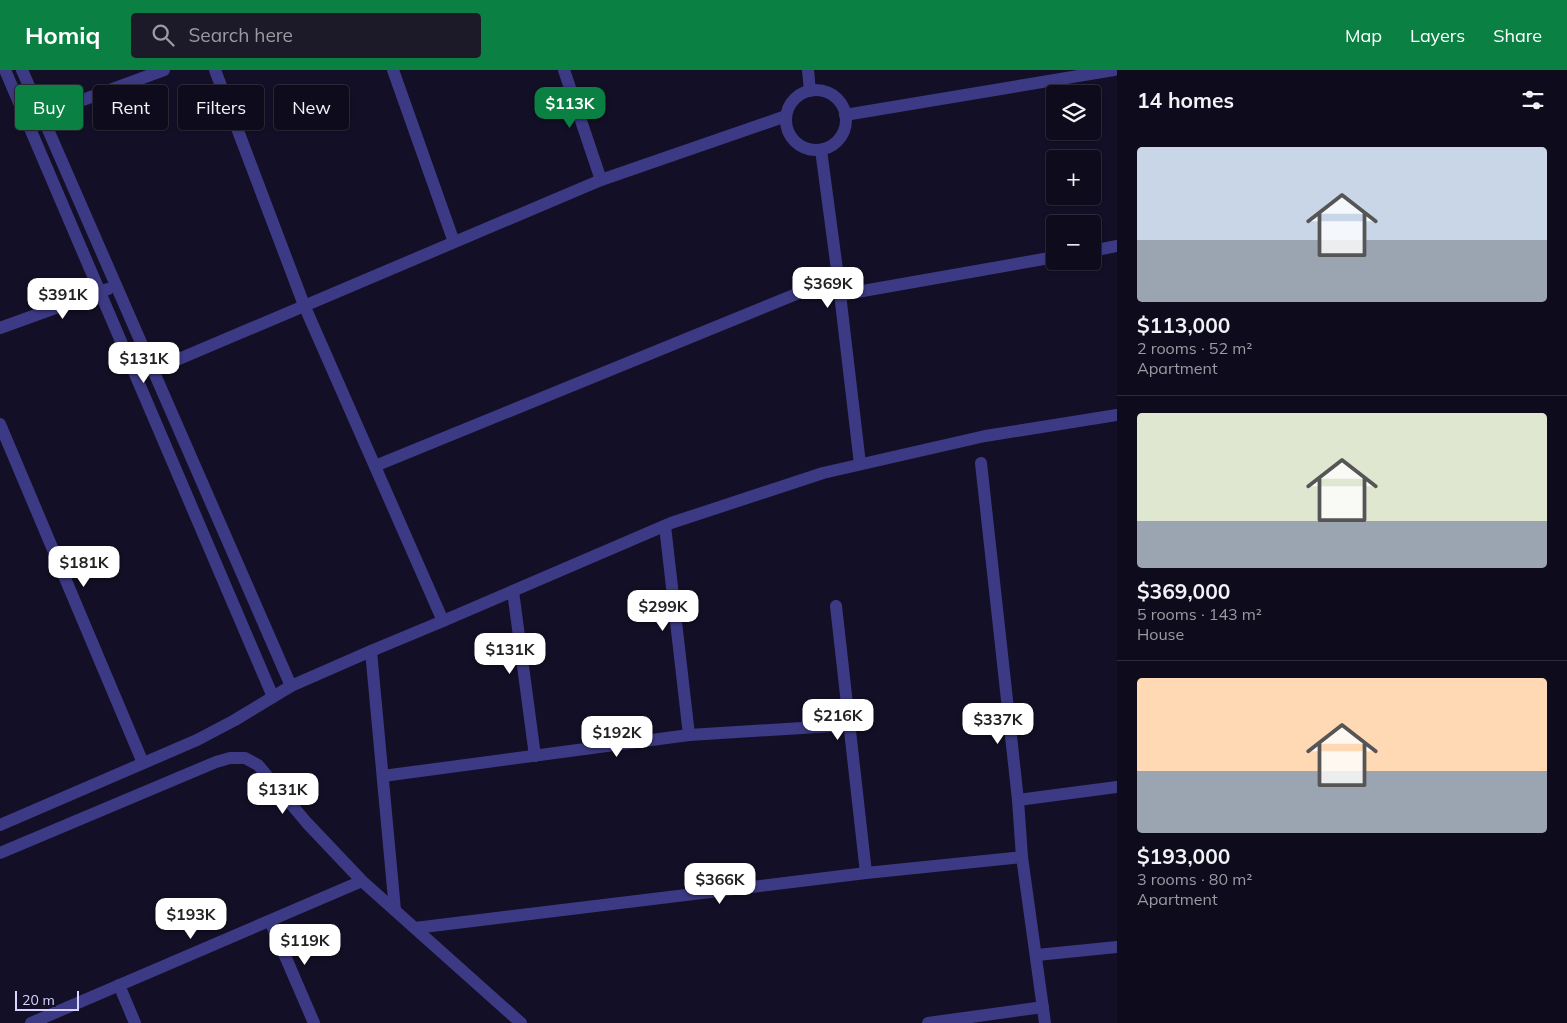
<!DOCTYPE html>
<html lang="en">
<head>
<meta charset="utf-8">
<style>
	:root { --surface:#0e0b1c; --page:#1c1929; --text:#f1f3f6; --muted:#9b9ba3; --line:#2e2b3b; --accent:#0b8043 }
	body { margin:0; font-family:Mulish,sans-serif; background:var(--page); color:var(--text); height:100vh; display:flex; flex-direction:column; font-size:19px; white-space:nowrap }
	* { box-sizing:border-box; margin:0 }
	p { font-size:16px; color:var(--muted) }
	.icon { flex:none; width:28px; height:28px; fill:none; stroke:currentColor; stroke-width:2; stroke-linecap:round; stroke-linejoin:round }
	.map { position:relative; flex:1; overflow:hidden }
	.side { display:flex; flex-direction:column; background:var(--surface); width:450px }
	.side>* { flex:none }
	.hud { position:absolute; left:15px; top:15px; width:475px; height:45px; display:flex; gap:10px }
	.controls { position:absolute; left:1046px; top:15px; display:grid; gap:10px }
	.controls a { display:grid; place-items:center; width:55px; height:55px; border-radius:5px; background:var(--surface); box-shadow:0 1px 4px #0004,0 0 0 1px var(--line); font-size:25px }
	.scale { position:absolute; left:15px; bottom:12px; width:64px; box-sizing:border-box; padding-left:5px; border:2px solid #d9d4ff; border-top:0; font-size:14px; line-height:18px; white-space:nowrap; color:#d9d4ff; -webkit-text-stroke:4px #130f26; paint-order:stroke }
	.price { position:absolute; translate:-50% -42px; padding:0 11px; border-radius:10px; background:#fff; color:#222; font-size:16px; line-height:32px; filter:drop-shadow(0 1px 2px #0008) }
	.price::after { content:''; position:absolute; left:50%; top:30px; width:15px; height:11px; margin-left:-8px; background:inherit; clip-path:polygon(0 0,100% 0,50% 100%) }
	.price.on { background:var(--accent); color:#fff }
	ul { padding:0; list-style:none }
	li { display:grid; align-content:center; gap:10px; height:265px; padding:0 20px }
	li+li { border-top:1px solid var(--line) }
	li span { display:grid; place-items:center; height:155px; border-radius:5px; color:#555 }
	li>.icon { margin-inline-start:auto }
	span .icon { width:90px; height:90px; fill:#fffc; stroke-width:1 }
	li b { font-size:21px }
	h2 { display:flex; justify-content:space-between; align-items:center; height:60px; padding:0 20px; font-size:21px }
	.pill { padding:0 18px; border-radius:5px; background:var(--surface); box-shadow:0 1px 4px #0004,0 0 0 1px var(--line); font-size:18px; line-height:45px }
	.pill.on { background:var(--accent); color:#fff }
	header { display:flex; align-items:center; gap:30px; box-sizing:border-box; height:70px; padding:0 25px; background:var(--accent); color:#fff }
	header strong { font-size:24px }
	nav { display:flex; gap:28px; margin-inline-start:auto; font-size:18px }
	.search { width:350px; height:45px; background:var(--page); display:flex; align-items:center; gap:12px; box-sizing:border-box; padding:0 18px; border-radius:5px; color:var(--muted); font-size:19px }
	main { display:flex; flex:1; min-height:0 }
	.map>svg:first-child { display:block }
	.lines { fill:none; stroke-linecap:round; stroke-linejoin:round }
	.street { stroke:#3d3a85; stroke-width:12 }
</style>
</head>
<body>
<header>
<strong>Homiq</strong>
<div class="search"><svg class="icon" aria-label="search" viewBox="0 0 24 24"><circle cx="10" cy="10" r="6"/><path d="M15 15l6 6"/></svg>Search here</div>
<nav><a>Map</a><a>Layers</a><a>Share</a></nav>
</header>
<main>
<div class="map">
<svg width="1117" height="953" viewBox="0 0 1117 953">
	<rect width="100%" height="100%" fill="#130f26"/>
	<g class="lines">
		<g class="street">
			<path d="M5,0L273,627"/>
			<path d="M22,0L291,616"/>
			<path d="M215,0L304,235L443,551"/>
			<path d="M393,0L454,172"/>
			<path d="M564,0L601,110"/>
			<path d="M808,0L810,21"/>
			<circle cx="816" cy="50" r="30"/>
			<path d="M42,45L164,0"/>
			<path d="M845,45L1114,0"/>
			<path d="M821,80L838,207L860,394"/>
			<path d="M1092,181L1117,176"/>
			<path d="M840,225L1055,187"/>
			<path d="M0,258L108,219"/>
			<path d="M153,300L601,110L786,46"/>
			<path d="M0,354L143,693"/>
			<path d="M981,393L1018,730L1022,787L1045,953"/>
			<path d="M375,396L838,207"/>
			<path d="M665,456L689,665"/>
			<path d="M513,521L535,686"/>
			<path d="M836,536L866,803"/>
			<path d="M371,581L395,840"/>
			<path d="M383,706L689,665L850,655"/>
			<path d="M1018,730L1117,717"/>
			<path d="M0,755L197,670L235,650L291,616L371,581L443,551L671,453L823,403L985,366L1117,345"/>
			<path d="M0,783L216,692L230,688H245L258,695L307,753L362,811L521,953"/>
			<path d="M270,851L314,953"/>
			<path d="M415,858L866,803L1022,787"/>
			<path d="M1037,885L1117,877"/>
			<path d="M119,915L135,953"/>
			<path d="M31,953L362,811"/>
			<path d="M928,953L1043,937"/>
		</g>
	</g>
</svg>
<div class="controls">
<a><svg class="icon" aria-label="layers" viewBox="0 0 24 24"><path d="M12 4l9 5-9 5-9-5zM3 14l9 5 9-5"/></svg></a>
<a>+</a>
<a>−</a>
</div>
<div class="scale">20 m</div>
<b class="price on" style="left:570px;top:59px">$113K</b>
<b class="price" style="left:828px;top:239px">$369K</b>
<b class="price" style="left:63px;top:250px">$391K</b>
<b class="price" style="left:144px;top:314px">$131K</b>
<b class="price" style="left:84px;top:518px">$181K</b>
<b class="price" style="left:663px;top:562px">$299K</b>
<b class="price" style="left:510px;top:605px">$131K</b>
<b class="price" style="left:838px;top:671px">$216K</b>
<b class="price" style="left:998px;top:675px">$337K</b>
<b class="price" style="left:617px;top:688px">$192K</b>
<b class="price" style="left:283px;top:745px">$131K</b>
<b class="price" style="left:720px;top:835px">$366K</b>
<b class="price" style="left:191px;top:870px">$193K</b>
<b class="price" style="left:305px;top:896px">$119K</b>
<div class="hud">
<a class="pill on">Buy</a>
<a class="pill">Rent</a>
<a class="pill">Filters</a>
<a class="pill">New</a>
</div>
</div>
<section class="side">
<h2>14 homes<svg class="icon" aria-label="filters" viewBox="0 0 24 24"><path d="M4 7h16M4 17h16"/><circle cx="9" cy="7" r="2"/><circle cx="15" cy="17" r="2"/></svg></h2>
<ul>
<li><span style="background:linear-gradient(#c9d6e8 60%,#9aa5b1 0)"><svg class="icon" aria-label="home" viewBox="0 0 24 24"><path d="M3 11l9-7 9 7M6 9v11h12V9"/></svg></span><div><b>$113,000</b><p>2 rooms · 52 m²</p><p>Apartment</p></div></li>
<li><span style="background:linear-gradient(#dfe7d0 70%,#9aa5b1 0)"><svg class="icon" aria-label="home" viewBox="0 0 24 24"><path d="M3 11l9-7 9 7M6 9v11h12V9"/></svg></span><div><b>$369,000</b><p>5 rooms · 143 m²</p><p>House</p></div></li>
<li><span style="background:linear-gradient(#ffd9b3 60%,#9aa5b1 0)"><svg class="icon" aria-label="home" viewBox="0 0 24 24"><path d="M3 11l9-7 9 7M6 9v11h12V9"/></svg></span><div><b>$193,000</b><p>3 rooms · 80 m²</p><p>Apartment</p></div></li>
</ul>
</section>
</main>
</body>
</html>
